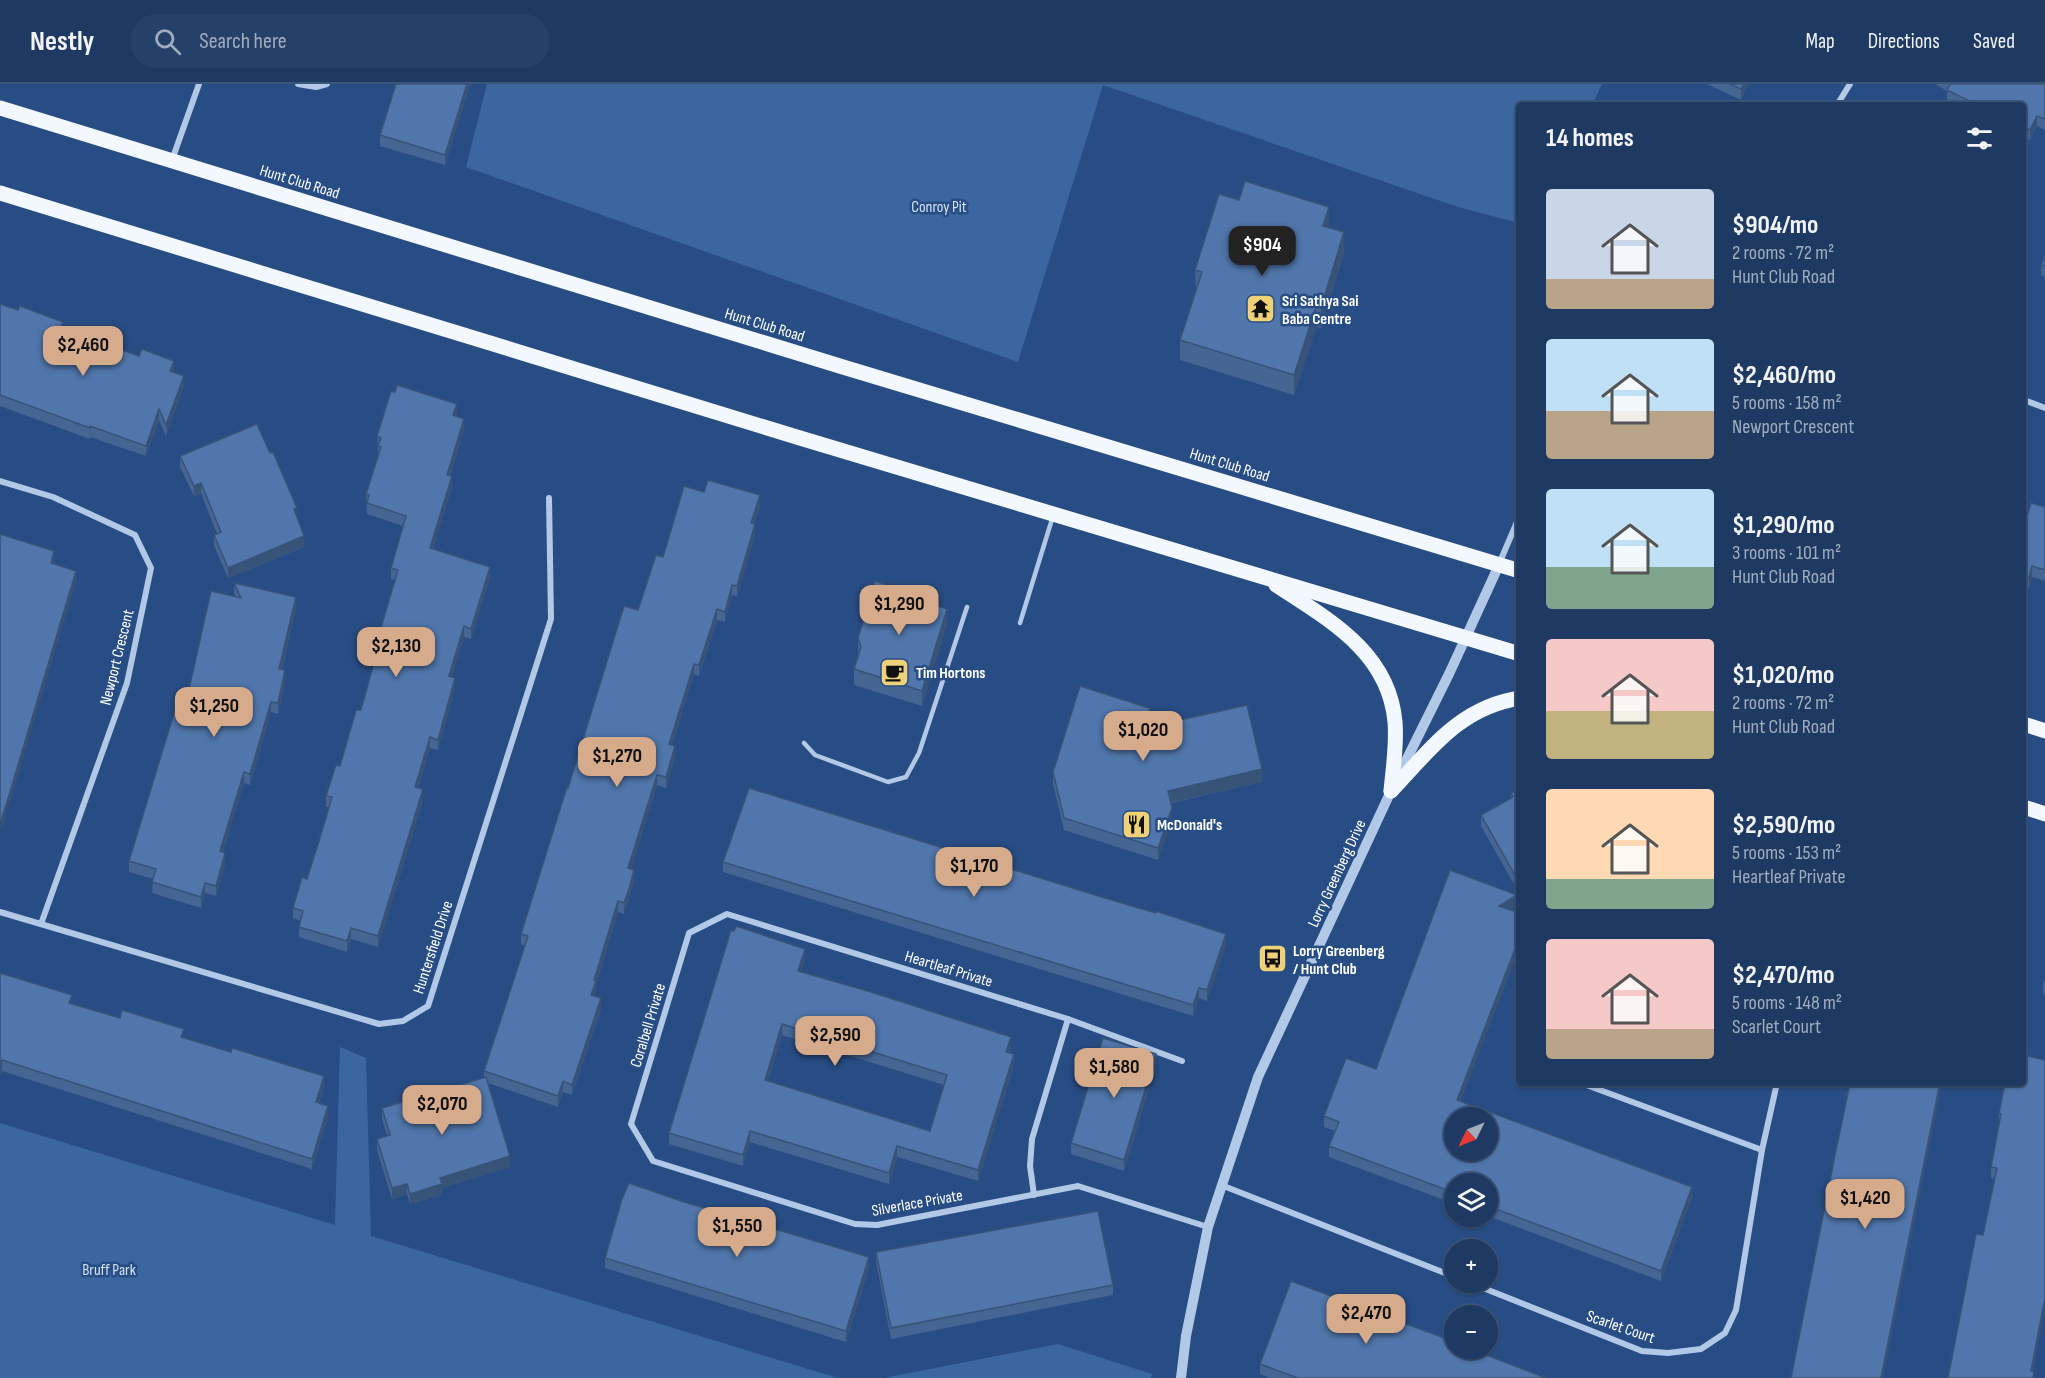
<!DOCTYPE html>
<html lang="en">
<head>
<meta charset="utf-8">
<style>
	:root { --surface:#1e3a63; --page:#264169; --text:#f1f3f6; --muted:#a1adbe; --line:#3c5478; --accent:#d6ab8b }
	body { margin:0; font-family:"Sofia Sans Condensed",sans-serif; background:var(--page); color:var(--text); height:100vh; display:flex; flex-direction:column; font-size:22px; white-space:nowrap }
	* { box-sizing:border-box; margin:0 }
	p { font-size:20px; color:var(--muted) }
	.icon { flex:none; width:33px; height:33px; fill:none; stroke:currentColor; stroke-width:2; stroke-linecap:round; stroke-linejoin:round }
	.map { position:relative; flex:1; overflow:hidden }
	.details { position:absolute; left:1516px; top:18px; width:510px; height:984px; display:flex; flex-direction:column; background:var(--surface); border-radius:6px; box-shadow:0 2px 4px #0004,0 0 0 2px var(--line) }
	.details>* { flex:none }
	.needle { width:39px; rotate:227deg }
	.tools { position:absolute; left:1444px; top:1023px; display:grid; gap:12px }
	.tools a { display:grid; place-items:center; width:54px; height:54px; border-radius:50%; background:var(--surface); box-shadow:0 2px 4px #0004,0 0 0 2px var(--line); font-size:30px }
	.price { position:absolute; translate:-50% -51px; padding:0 14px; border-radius:12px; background:var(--accent); color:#111; font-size:20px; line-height:39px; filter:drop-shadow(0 2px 3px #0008) }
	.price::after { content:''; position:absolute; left:50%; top:36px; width:18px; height:14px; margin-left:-9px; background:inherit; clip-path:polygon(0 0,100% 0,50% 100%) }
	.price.on { background:#222; color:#fff }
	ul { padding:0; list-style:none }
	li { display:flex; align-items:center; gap:18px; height:150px; padding:0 30px }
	li span { display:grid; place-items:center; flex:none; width:168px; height:120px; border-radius:6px; color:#555 }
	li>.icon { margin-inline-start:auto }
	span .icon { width:72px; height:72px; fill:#fffc; stroke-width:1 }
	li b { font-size:26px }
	h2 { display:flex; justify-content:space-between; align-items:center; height:72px; padding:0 30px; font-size:26px }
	header { display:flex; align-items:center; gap:36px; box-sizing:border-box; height:84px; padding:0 30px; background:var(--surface); border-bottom:2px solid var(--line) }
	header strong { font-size:28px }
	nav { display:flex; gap:33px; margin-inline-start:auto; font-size:21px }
	.search { width:420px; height:54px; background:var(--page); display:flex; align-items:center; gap:15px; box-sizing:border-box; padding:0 21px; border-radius:33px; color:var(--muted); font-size:22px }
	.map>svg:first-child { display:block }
	.green { fill:#3c66a0 }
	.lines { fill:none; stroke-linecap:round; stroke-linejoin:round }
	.service { stroke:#b2c8e7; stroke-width:4.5 }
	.minor { stroke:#b2c8e7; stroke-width:6 }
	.tertiary { stroke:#b2c8e7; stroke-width:10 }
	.primary { stroke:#f3f7fe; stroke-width:15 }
	.wall { fill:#456593; fill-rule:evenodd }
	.shaded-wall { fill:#385378 }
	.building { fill:#5076ab; stroke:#385378; stroke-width:1.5; fill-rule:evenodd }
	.labels { text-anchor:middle; stroke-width:5; stroke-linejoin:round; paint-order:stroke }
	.street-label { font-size:16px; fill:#fff; stroke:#284d84 }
	.park-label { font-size:16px; fill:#d5e3f6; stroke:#284d84 }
	.poi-label { font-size:16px; font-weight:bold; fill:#fff; stroke:#284d84; text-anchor:start }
</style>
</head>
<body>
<header>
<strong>Nestly</strong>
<div class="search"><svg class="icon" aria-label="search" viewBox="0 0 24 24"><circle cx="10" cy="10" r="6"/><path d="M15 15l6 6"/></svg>Search here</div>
<nav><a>Map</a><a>Directions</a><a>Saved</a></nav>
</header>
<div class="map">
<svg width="2045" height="1294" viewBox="0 0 2045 1294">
	<rect width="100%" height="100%" fill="#284d84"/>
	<g class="green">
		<path d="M487,0H1602L1592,21H1520L1519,139L1458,123L1103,1L1018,278L466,83Z"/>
		<path d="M340,963L366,974L371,1152L838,1294H0V1039L335,1141Z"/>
		<path d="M1058,1260L1152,1290L1151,1294H884Z"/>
	</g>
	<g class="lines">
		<g class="service">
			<path d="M1020,539L1053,432"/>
			<path d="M804,659L815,671L888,698L906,693L919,669L967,523"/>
		</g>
		<g class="minor">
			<path d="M298,0L316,3L327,0"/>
			<path d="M1837,21L1850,0"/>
			<path d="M172,76L199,0"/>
			<path d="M2024,316L2045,324"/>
			<path d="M0,397L53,413L135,451L151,484L127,599L41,840"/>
			<path d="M1499,480L1520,431"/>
			<path d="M0,828L379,940L403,937L428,922L551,535L549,414"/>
			<path d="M1182,977L1068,935L727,830L689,849L631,1040L653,1077L855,1140L877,1141L1078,1102L1208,1143"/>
			<path d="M1581,999L1762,1066"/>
			<path d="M1221,1101L1455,1193"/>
			<path d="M1034,1111L1030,1082L1032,1055L1068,935"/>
			<path d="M1468,1198L1642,1267L1668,1269L1701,1265L1725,1249L1736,1226L1762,1066L1777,999"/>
		</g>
		<path class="tertiary" d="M1181,1294L1186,1252L1208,1143L1258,993L1391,707L1449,590L1499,481"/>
		<g class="primary">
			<path d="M0,24L843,283L1520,487"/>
			<path d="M0,109L800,354L1520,570"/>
			<path d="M1276,501C1329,536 1389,568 1395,638C1397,661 1393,684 1391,707"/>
			<path d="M2024,640L2045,647"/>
			<path d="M1391,707C1430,666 1460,623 1520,614"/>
			<path d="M2024,723L2045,730"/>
		</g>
	</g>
	<g class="wall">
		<path d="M396,0H470L445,81L380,62V51Z"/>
		<path d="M1707,0H1748L1741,16Z"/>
		<path d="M1935,0H2045V46L2037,42L2030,56L2024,53V21H1955L1947,17V7Z"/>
		<path d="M1329,144L1344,169L1321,244L1316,243L1294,311L1180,276V256L1196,206L1195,186Z"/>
		<path d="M2045,172V193L2041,191V181Z"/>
		<path d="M0,220L174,288L184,302L166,352L159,336L146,372L90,353V355L0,322Z"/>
		<path d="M457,330V332L464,346L450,392L452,403L433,465L490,493L471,555L464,553L452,592L455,604L438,666L430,664L418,704L423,716L378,863L351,855L347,868L299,853V843L301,837L293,834V824L307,795L319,757L329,723H326V712L340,682L361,626L372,585V574L395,496L391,495V484L403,442L367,430L366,410L378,372L377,352Z"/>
		<path d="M180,372L297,433L304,463L228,494L214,462V451L217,450L201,409L194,412L180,383Z"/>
		<path d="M704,408L760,422L754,440L755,451L737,512L732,511L725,538L717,536L699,592L694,590L672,661L675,673L666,704L657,701L631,785L634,797L624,830L618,828L596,901V907L594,912L601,925L572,1011L563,1008L558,1023L488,999L510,1083L442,1104V1111L410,1120L407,1110L392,1115L377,1066V1055L387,1052L382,1035V1024L484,994V987L525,862L521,860V850L568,704L638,526L663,473Z"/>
		<path d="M2045,423V497L2032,493L2029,504L2024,503V428L2028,429Z"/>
		<path d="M234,499L296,524L282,585L285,597L278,630L271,628L250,701L244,699L223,768L225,780L216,812L205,809L201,824L152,809L153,795L129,788V777L183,632L236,513L234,509Z"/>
		<path d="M927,518L947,540L922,622L854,601V585L858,571V554Z"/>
		<path d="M1153,642L1262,698L1171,719L1172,736L1158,776L1064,746L1053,700V688Z"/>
		<path d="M1520,704V811L1481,742V731L1511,714V709Z"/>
		<path d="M723,778L1226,861L1207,917L1199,914L1193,932L723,788Z"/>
		<path d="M1450,786L1517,822L1510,826L1460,1017L1692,1114L1661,1197L1488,1132V1100H1455V1120L1329,1073V1062L1335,1047L1324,1043V1032L1376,985Z"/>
		<path d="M805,876L801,888L1011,964L1009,968L1014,981L978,1097L897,1073L889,1100L750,1058L743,1082L669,1060V1049ZM782,951L944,1001L930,1047L768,997Z"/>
		<path d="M0,889L72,920L184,954L324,1002L319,1019L328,1032L312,1085L2,987Z"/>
		<path d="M2045,897V912L2043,908V898Z"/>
		<path d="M1156,981L1124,1087L1071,1070V1059Z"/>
		<path d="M2005,999L2037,1261L2033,1288L2034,1294L1983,1151L1994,1095L1991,1094V1083L1999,1040V1029Z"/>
		<path d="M876,1168L1113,1201V1211L891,1255L876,1178Z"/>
		<path d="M605,1174L869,1183L846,1258L605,1184Z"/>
		<path d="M1455,1264L1546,1294H1270L1260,1290V1280Z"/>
	</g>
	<g class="shaded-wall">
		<path d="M467,0H470L445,81V71Z"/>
		<path d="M1744,0H1748L1741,16V5Z"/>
		<path d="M2037,32V42L2030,56V46Z"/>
		<path d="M1329,123V143L1323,162V142Z"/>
		<path d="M1344,148V169L1321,244V224Z"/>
		<path d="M1316,223V243L1294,311V291Z"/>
		<path d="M174,277V287L170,298V287Z"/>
		<path d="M184,292V302L166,352V341Z"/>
		<path d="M457,320V330L453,342V331Z"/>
		<path d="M159,325V336L146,372V362Z"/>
		<path d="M464,335V346L447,401V391Z"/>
		<path d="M452,392V403L430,475V464Z"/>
		<path d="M201,399V409L194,412V402Z"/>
		<path d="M760,411V422L751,450V439Z"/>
		<path d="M755,440V451L737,512V502Z"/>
		<path d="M304,452V463L228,494V484Z"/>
		<path d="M54,467V478L51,489V479Z"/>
		<path d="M2032,482V493L2029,504V494Z"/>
		<path d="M490,483V493L471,555V545Z"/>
		<path d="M76,487V497L1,748V738Z"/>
		<path d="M732,501V511L725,538V528Z"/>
		<path d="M296,513V524L279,595V585Z"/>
		<path d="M717,525V536L699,592V581Z"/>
		<path d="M947,525V540L922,622V607Z"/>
		<path d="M464,542V553L449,602V592Z"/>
		<path d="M694,580V590L669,671V660Z"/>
		<path d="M285,586V597L278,630V619Z"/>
		<path d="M455,594V604L438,666V656Z"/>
		<path d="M271,618V628L250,701V690Z"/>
		<path d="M430,653V664L415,713V703Z"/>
		<path d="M675,662V673L666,704V693Z"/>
		<path d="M1262,685V698L1168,719V707Z"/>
		<path d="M244,688V699L220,778V767Z"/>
		<path d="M657,691V701L628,795V784Z"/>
		<path d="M423,705V716L378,863V852Z"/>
		<path d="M1172,724V736L1158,776V764Z"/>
		<path d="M225,769V780L216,812V802Z"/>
		<path d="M634,786V797L624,830V819Z"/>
		<path d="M205,799V809L201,824V813Z"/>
		<path d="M1517,811V822L1499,832V822Z"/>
		<path d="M618,817V828L596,901V907L591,922V911L594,896Z"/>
		<path d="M351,844V855L347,868V857Z"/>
		<path d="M1226,850V861L1207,917V906Z"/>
		<path d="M1520,852V863L1457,1027V1016Z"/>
		<path d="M805,865V876L798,898V887Z"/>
		<path d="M1199,904V914L1193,932V921Z"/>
		<path d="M601,914V925L572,1011V1001Z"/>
		<path d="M782,940V951L765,1007V996Z"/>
		<path d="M1011,953V964L1006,978V968Z"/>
		<path d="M1014,970V981L978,1097V1086Z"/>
		<path d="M1156,970V981L1124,1087V1076Z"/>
		<path d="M2,976V987L0,993V983Z"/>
		<path d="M324,992V1002L316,1028V1018Z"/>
		<path d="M563,997V1008L558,1023V1012Z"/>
		<path d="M1940,999H1942L1883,1294H1881Z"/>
		<path d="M328,1022V1032L312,1085V1075Z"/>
		<path d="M750,1047V1058L743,1082V1071Z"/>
		<path d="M897,1062V1073L889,1100V1089Z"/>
		<path d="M510,1072V1083L442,1104V1111L410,1120V1110L440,1094Z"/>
		<path d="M407,1100V1110L392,1115V1104Z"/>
		<path d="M1692,1103V1114L1661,1197V1187Z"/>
		<path d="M869,1173V1183L846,1258V1247Z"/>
		<path d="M2045,1214V1225L2032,1294L2031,1287Z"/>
	</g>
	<g class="building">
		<path d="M396,0H467L445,71L380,51Z"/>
		<path d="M1730,0H1744L1741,5Z"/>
		<path d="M1950,0H2045V35L2037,32L2030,46L2024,43V21H1978L1947,6Z"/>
		<path d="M1245,97L1329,123L1323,142L1344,148L1321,224L1316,223L1294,291L1180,256L1202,188L1195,186L1219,110L1239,116Z"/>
		<path d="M2045,172V182L2041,181Z"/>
		<path d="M0,220L18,226L20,222L63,238L61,243L139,272L142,265L174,277L170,287L184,292L166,341L159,325L146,362L90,342V344L0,311Z"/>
		<path d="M397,301L457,320L453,331L464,335L447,391L452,392L430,464L490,483L471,545L464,542L449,592L455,594L438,656L430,653L415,703L423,705L378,852L351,844L347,857L299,843L303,827L293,824L302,793L307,795L319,757L332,713L326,712L336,681L340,682L356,626H361L375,575L372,574L398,486L391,484L406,432L367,419L369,411L366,410L381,363L378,362L381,354L377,352L391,307L395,308Z"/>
		<path d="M257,340L270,369L273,368L297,424L294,425L304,452L228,484L214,451L221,448L201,399L194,402L180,372Z"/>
		<path d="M708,396L760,411L751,439L755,440L737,502L732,501L725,528L717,525L699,581L694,580L669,660L675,662L666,693L657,691L628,784L634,786L629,805L624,819L618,817L594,896L596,897L591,911L601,914L572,1001L563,997L558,1012L484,987L528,852L521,850L561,722L567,703L568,704L624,522L638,526L656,471L663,473L684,402L704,408Z"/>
		<path d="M2031,419L2045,423V486L2032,482L2029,494L2024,492V428L2028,429Z"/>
		<path d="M0,450L54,467L51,479L76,487L1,738L0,737Z"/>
		<path d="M875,497L924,513L927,518L947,525L922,607L854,585L861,563L858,554Z"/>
		<path d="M234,499L296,513L279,585L285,586L278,619L271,618L250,690L244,688L220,767L225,769L216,802L205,799L201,813L152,798L156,785L129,777L174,629L183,632L211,507L241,514Z"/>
		<path d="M1080,602L1149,624L1153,642L1247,621L1262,685L1168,707L1172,724L1158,764L1064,734L1053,688Z"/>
		<path d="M749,704L1105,814L1156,829V827L1226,850L1207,906L1199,904L1193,921L723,778Z"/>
		<path d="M1520,704V800L1481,731L1513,713L1511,709Z"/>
		<path d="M1450,786L1517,811L1499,822L1520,829V852L1457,1016L1692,1103L1661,1187L1488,1122V1100H1455V1109L1329,1062L1339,1038L1324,1032L1346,974L1376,985ZM1455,1034H1488V1066H1455Z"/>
		<path d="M736,842L805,865L798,887L871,908L1011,953L1006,968L1014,970L978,1086L897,1062L889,1089L750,1047L743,1071L669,1049L731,846L734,847ZM782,940L947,991L930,1047L765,996Z"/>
		<path d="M0,889L72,911L69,919L120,934L122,926L184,945L181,953L231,968L232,964L324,992L316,1018L328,1022L312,1075L2,976L0,983Z"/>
		<path d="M1103,954L1156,970L1124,1076L1071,1059Z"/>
		<path d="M2024,971L2045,976V1214L2031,1287L2034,1288L2033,1294H1948L1976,1150L1983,1151L1997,1084L1991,1083L2001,1030L1999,1029L2005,999H2024Z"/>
		<path d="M486,993L510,1072L440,1094L442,1100L410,1110L407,1100L392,1104L377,1055L390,1051L382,1024Z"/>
		<path d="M1850,999H1940L1881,1294H1791L1835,1071Z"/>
		<path d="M629,1099L681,1117L869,1173L846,1247L605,1174L622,1115Z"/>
		<path d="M1098,1127L1113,1201L891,1244L876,1168Z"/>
		<path d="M1291,1197L1455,1258V1264H1468L1546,1294H1298L1260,1280Z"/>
	</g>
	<defs>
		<symbol id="temple-square" viewBox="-11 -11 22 22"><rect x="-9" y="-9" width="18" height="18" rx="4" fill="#efd178" stroke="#284d84"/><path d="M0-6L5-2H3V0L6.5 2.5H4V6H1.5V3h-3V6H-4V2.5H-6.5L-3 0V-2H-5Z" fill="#111"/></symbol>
		<symbol id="cafe-square" viewBox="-11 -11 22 22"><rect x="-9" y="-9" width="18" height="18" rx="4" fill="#efd178" stroke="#284d84"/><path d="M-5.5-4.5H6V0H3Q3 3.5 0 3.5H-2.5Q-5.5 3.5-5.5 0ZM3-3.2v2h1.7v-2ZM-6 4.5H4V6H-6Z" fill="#111"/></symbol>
		<symbol id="restaurant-square" viewBox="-11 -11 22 22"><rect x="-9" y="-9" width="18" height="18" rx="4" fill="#efd178" stroke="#284d84"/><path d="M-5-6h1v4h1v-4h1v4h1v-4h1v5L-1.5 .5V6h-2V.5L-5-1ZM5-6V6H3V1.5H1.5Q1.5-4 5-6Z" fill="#111"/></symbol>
		<symbol id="bus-square" viewBox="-11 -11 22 22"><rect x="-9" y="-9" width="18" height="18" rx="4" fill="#efd178" stroke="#284d84"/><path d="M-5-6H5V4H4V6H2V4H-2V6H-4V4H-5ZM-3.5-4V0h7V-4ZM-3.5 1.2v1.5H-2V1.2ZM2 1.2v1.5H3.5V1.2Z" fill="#111"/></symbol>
	</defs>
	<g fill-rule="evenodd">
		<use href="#temple-square" x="1244" y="208" width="33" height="33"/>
		<use href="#cafe-square" x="878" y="572" width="33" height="33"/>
		<use href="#restaurant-square" x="1120" y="724" width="33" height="33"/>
		<use href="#bus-square" x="1256" y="858" width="33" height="33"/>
	</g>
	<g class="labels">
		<g class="street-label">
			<text transform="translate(300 97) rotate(17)" y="6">Hunt Club Road</text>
			<text transform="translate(765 240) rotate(17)" y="6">Hunt Club Road</text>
			<text transform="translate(1230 380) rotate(17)" y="6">Hunt Club Road</text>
			<text transform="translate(116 573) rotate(-76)" y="6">Newport Crescent</text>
			<text transform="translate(1336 789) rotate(-65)" y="6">Lorry Greenberg Drive</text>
			<text transform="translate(432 863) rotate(-72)" y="6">Huntersfield Drive</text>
			<text transform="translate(949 884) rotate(17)" y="6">Heartleaf Private</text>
			<text transform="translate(647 941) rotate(-73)" y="6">Coralbell Private</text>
			<text transform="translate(917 1118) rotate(-10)" y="6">Silverlace Private</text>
			<text transform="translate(1621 1242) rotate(19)" y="6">Scarlet Court</text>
		</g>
		<g class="park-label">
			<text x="939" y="128">Conroy Pit</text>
			<text x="109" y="1191">Bruff Park</text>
		</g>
		<g class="poi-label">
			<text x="1282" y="222">Sri Sathya Sai<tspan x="1282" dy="18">Baba Centre</tspan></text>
			<text x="916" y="594">Tim Hortons</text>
			<text x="1157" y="746">McDonald's</text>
			<text x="1293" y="872">Lorry Greenberg<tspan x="1293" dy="18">/ Hunt Club</tspan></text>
		</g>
	</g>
</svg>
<div class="tools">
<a><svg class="needle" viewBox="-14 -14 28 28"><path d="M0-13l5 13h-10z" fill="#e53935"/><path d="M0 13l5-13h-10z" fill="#a1adbe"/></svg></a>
<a><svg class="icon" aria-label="layers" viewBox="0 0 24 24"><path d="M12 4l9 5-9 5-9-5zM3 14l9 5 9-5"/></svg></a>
<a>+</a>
<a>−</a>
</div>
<b class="price on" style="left:1262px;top:193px">$904</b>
<b class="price" style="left:83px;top:293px">$2,460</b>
<b class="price" style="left:899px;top:552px">$1,290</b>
<b class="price" style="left:396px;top:594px">$2,130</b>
<b class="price" style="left:214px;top:654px">$1,250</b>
<b class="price" style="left:1143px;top:678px">$1,020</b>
<b class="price" style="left:617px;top:704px">$1,270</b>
<b class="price" style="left:974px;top:814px">$1,170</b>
<b class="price" style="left:835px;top:983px">$2,590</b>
<b class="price" style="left:1114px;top:1015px">$1,580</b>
<b class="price" style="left:442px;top:1052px">$2,070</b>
<b class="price" style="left:1865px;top:1146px">$1,420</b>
<b class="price" style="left:737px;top:1174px">$1,550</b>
<b class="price" style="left:1366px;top:1261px">$2,470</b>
<section class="details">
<h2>14 homes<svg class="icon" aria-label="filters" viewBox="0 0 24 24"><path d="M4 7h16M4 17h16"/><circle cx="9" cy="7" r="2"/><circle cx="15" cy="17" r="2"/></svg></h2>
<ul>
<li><span style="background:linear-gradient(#c9d6e8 75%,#b9a48a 0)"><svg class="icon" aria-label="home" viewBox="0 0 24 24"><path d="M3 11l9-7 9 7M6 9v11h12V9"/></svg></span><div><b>$904/mo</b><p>2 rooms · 72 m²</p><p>Hunt Club Road</p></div></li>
<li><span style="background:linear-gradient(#bfe0f5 60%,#b9a48a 0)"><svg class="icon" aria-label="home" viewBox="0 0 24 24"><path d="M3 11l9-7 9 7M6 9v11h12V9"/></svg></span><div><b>$2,460/mo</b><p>5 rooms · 158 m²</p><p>Newport Crescent</p></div></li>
<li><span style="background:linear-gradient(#bfe0f5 65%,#7fa58c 0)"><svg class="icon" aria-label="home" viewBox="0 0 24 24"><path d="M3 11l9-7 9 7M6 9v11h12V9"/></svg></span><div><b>$1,290/mo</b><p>3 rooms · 101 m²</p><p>Hunt Club Road</p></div></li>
<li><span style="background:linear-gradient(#f6c9c9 60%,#c2b280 0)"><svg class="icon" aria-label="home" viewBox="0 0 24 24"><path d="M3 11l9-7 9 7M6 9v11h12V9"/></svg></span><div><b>$1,020/mo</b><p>2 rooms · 72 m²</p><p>Hunt Club Road</p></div></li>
<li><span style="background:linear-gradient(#ffd9b3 75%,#7fa58c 0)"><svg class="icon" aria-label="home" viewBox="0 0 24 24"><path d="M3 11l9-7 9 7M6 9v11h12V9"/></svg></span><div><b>$2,590/mo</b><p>5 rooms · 153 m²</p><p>Heartleaf Private</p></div></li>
<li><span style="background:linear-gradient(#f6c9c9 75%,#b9a48a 0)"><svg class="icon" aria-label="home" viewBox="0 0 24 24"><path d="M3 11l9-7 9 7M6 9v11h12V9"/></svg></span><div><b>$2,470/mo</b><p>5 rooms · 148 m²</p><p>Scarlet Court</p></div></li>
</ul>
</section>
</div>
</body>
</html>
